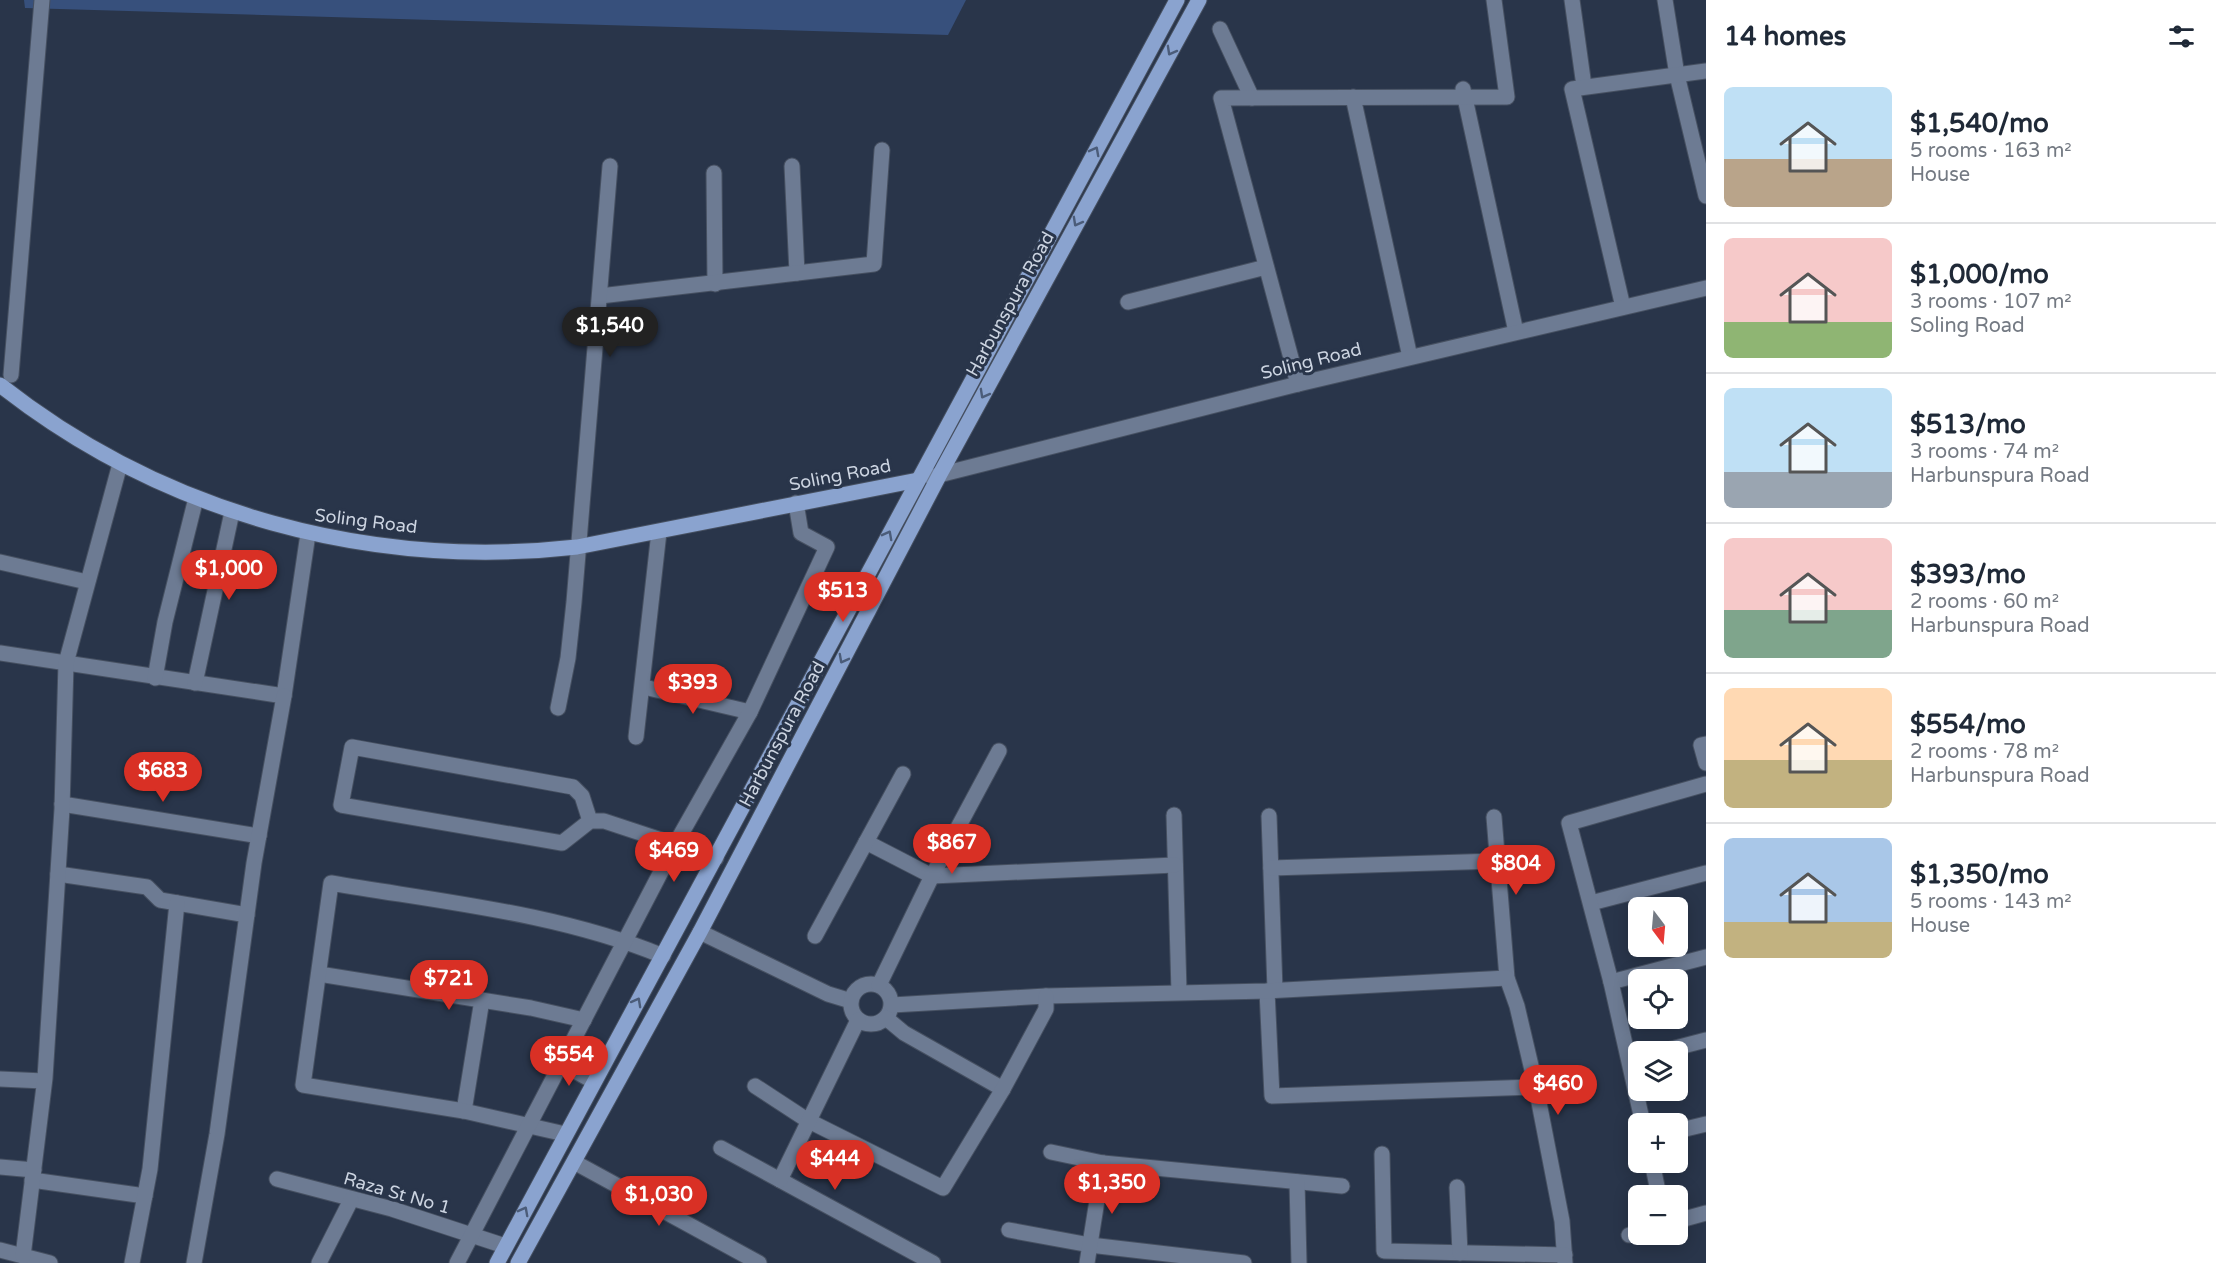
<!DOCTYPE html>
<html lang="en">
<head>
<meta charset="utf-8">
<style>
	:root { --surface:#fff; --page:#f2f2f3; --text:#1f2937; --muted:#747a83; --line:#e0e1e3; --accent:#d93025 }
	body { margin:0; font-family:"Varela Round",sans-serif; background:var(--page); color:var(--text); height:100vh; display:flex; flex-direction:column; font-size:22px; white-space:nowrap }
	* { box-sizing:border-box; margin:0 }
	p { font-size:20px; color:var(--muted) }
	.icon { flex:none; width:33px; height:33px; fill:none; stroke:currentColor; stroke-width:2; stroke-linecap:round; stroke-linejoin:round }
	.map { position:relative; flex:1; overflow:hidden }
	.panel { display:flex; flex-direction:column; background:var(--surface); width:510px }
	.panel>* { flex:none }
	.needle { width:39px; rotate:164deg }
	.buttons { position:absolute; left:1628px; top:897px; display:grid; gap:12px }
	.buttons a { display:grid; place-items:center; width:60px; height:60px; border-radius:9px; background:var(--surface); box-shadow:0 3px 15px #0003; font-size:30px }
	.price { position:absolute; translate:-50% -51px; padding:0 14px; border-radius:21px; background:var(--accent); color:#fff; font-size:20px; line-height:39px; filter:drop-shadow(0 2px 3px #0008) }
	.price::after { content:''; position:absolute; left:50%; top:36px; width:18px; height:14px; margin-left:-9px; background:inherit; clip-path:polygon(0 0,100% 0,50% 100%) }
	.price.selected { background:#222; color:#fff }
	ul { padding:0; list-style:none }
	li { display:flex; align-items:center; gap:18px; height:150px; padding:0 18px }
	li+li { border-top:2px solid var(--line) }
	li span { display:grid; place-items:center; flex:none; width:168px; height:120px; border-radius:9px; color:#555 }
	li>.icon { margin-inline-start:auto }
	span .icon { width:72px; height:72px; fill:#fffc; stroke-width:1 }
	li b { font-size:26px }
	h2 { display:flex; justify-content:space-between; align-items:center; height:72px; padding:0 18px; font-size:26px }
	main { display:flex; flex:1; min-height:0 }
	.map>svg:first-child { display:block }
	.green { fill:#37507c }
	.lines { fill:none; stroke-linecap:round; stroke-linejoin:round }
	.minor-casing { stroke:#465061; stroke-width:17 }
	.major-casing { stroke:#465061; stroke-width:17 }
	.minor { stroke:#6d7b93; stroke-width:15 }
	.major { stroke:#8aa3cf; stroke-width:15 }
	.oneway { stroke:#4b5c79 }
	.labels { text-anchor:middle; stroke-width:6; stroke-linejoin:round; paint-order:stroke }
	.street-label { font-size:18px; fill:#ccd4e1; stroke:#29354a }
</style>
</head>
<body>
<main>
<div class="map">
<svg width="1706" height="1263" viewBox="0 0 1706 1263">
	<rect width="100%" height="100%" fill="#29354a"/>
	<path class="green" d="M24,0H966L948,35L25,8Z"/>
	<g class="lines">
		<defs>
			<g id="minor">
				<path d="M1572,0L1584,86"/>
				<path d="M1665,0L1677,75L1706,196"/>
				<path d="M1220,29L1252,98"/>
				<path d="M1463,89L1516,332"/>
				<path d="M1353,97L1410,357"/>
				<path d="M792,166L797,273"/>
				<path d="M714,173L715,284"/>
				<path d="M600,296L874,264L882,150"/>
				<path d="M1128,302L1266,267"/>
				<path d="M1623,307L1572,89L1706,71"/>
				<path d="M11,375L42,0"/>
				<path d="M1298,384L1221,98L1507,97L1494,0"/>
				<path d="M931,477L1298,384L1706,288"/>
				<path d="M0,562L87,582"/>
				<path d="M0,653L284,696L308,534"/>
				<path d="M155,678L165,622L196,498"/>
				<path d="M195,683L232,512"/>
				<path d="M644,687L750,712"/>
				<path d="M558,708L568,658L574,602L610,166"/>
				<path d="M636,737L659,532"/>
				<path d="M1706,744L1701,745L1706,763"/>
				<path d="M62,804L259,836"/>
				<path d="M1174,815L1179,992"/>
				<path d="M1269,816L1275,990"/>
				<path d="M1494,817L1507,978L1517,1006L1536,1087L1562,1221L1565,1263"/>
				<path d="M590,821L582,796L573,787L352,747L341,805L562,843L590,821H604L716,858"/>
				<path d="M866,842L932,876L1175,865"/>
				<path d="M1271,868L1497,861"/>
				<path d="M58,874L147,887L160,900L247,915"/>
				<path d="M1591,903L1706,873"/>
				<path d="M700,932L828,994L851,1001"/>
				<path d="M815,936L903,774"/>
				<path d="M319,974L531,1008L584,1020"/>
				<path d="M1611,982L1706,957"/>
				<circle cx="871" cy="1004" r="20"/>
				<path d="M879,985L932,876L999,751"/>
				<path d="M1267,991L1272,1096L1536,1087"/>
				<path d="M892,1005L1046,996L1267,991L1507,978"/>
				<path d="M886,1018L904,1033L1003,1089"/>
				<path d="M1660,1052L1706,1040"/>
				<path d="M562,1064L593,1081"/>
				<path d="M0,1079L44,1081"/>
				<path d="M755,1086L807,1120L943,1188L1003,1089L1046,1009V996"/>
				<path d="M464,1111L482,1000"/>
				<path d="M1643,1124L1611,982L1569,823L1706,784"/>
				<path d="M1677,1131L1706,1124"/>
				<path d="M565,1134L464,1111L303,1085L331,883C442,902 558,913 663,956"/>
				<path d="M721,1148L933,1263"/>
				<path d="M1051,1152L1103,1163L1342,1186"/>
				<path d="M1382,1154L1384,1251L1565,1255"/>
				<path d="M574,1162L759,1263"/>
				<path d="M1652,1162L1659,1196"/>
				<path d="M0,1167L34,1170"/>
				<path d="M277,1179L392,1209L505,1246"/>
				<path d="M32,1180L145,1196"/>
				<path d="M780,1180L858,1020"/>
				<path d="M1297,1182L1299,1263"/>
				<path d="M1457,1187L1460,1253"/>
				<path d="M1677,1221L1706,1213"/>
				<path d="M1009,1230L1090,1245L1244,1263"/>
				<path d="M1629,1235L1638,1233"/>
				<path d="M0,1250L50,1263"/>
				<path d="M23,1256L45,1078L62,809L66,663L120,464"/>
				<path d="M132,1263L150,1169L177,903"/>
				<path d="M194,1263L217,1134L254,863L284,696"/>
				<path d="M319,1263L351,1200"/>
				<path d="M457,1263L676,843L750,712L827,547L801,533L796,503"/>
				<path d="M1087,1263L1103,1163"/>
			</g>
			<g id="major">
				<path d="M0,385C164,514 370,570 577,547L918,480"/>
				<path d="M497,1263L1177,0"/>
				<path d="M518,1263L700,932L940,474L1199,0"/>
			</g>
		</defs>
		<use href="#minor" class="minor-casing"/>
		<use href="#major" class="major-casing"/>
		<use href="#minor" class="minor"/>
		<use href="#major" class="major"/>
	</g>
	<defs><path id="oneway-chevron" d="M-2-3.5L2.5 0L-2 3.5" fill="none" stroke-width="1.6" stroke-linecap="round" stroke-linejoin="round" transform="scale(1.5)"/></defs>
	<g class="oneway">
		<use href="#oneway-chevron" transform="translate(1171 51) rotate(119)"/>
		<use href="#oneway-chevron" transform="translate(1095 151) rotate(-62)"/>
		<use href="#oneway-chevron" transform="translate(1077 222) rotate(119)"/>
		<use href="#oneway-chevron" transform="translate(984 394) rotate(119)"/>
		<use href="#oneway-chevron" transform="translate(888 535) rotate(-62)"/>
		<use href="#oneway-chevron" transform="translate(843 659) rotate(118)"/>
		<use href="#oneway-chevron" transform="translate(637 1002) rotate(-61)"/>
		<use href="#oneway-chevron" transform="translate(524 1211) rotate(-62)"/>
	</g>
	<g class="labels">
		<g class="street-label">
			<text transform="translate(1010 304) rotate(-61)" y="6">Harbunspura Road</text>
			<text transform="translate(1311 361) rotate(-14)" y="6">Soling Road</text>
			<text transform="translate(840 475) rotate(-11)" y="6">Soling Road</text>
			<text transform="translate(366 521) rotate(7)" y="6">Soling Road</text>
			<text transform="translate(782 734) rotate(-62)" y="6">Harbunspura Road</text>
			<text transform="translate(397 1193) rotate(16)" y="6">Raza St No 1</text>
		</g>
	</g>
</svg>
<div class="buttons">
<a><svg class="needle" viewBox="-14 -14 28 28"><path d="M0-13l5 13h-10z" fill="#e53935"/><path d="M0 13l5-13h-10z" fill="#747a83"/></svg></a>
<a><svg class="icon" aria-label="locate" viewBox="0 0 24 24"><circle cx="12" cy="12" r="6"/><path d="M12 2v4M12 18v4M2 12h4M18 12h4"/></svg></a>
<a><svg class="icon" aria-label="layers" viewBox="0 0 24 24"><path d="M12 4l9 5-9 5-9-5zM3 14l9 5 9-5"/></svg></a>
<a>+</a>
<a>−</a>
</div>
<b class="price selected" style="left:610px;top:358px">$1,540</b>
<b class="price" style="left:229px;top:601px">$1,000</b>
<b class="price" style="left:843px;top:623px">$513</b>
<b class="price" style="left:693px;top:715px">$393</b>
<b class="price" style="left:163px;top:803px">$683</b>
<b class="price" style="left:952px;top:875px">$867</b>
<b class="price" style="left:674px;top:883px">$469</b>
<b class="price" style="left:1516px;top:896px">$804</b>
<b class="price" style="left:449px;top:1011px">$721</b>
<b class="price" style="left:569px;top:1087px">$554</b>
<b class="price" style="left:1558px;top:1116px">$460</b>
<b class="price" style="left:835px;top:1191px">$444</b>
<b class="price" style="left:1112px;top:1215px">$1,350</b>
<b class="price" style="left:659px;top:1227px">$1,030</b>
</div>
<section class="panel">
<h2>14 homes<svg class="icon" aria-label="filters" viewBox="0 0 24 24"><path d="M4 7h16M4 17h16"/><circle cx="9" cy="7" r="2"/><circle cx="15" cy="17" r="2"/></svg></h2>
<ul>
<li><span style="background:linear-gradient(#bfe0f5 60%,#b9a48a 0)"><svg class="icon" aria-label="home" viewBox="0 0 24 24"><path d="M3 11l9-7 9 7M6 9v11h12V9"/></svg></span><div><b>$1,540/mo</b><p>5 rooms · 163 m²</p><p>House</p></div></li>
<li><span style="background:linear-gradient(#f6c9c9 70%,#8fb573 0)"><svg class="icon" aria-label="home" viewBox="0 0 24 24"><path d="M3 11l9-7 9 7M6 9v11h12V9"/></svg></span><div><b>$1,000/mo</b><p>3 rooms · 107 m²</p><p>Soling Road</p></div></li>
<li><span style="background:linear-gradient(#bfe0f5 70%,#9aa5b1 0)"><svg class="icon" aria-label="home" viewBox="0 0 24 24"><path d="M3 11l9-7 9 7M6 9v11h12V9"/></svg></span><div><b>$513/mo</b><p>3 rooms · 74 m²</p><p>Harbunspura Road</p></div></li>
<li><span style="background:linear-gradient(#f6c9c9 60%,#7fa58c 0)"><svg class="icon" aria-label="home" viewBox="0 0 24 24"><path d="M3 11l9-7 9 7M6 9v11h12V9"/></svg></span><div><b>$393/mo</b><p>2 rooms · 60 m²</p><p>Harbunspura Road</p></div></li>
<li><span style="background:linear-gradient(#ffd9b3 60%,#c2b280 0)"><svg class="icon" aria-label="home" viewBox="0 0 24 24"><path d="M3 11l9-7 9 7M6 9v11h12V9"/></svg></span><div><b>$554/mo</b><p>2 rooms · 78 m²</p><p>Harbunspura Road</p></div></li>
<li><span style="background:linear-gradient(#a9c7e8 70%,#c2b280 0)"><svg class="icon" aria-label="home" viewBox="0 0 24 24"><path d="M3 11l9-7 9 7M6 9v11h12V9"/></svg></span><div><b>$1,350/mo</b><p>5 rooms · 143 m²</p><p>House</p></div></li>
</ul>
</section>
</main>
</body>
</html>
